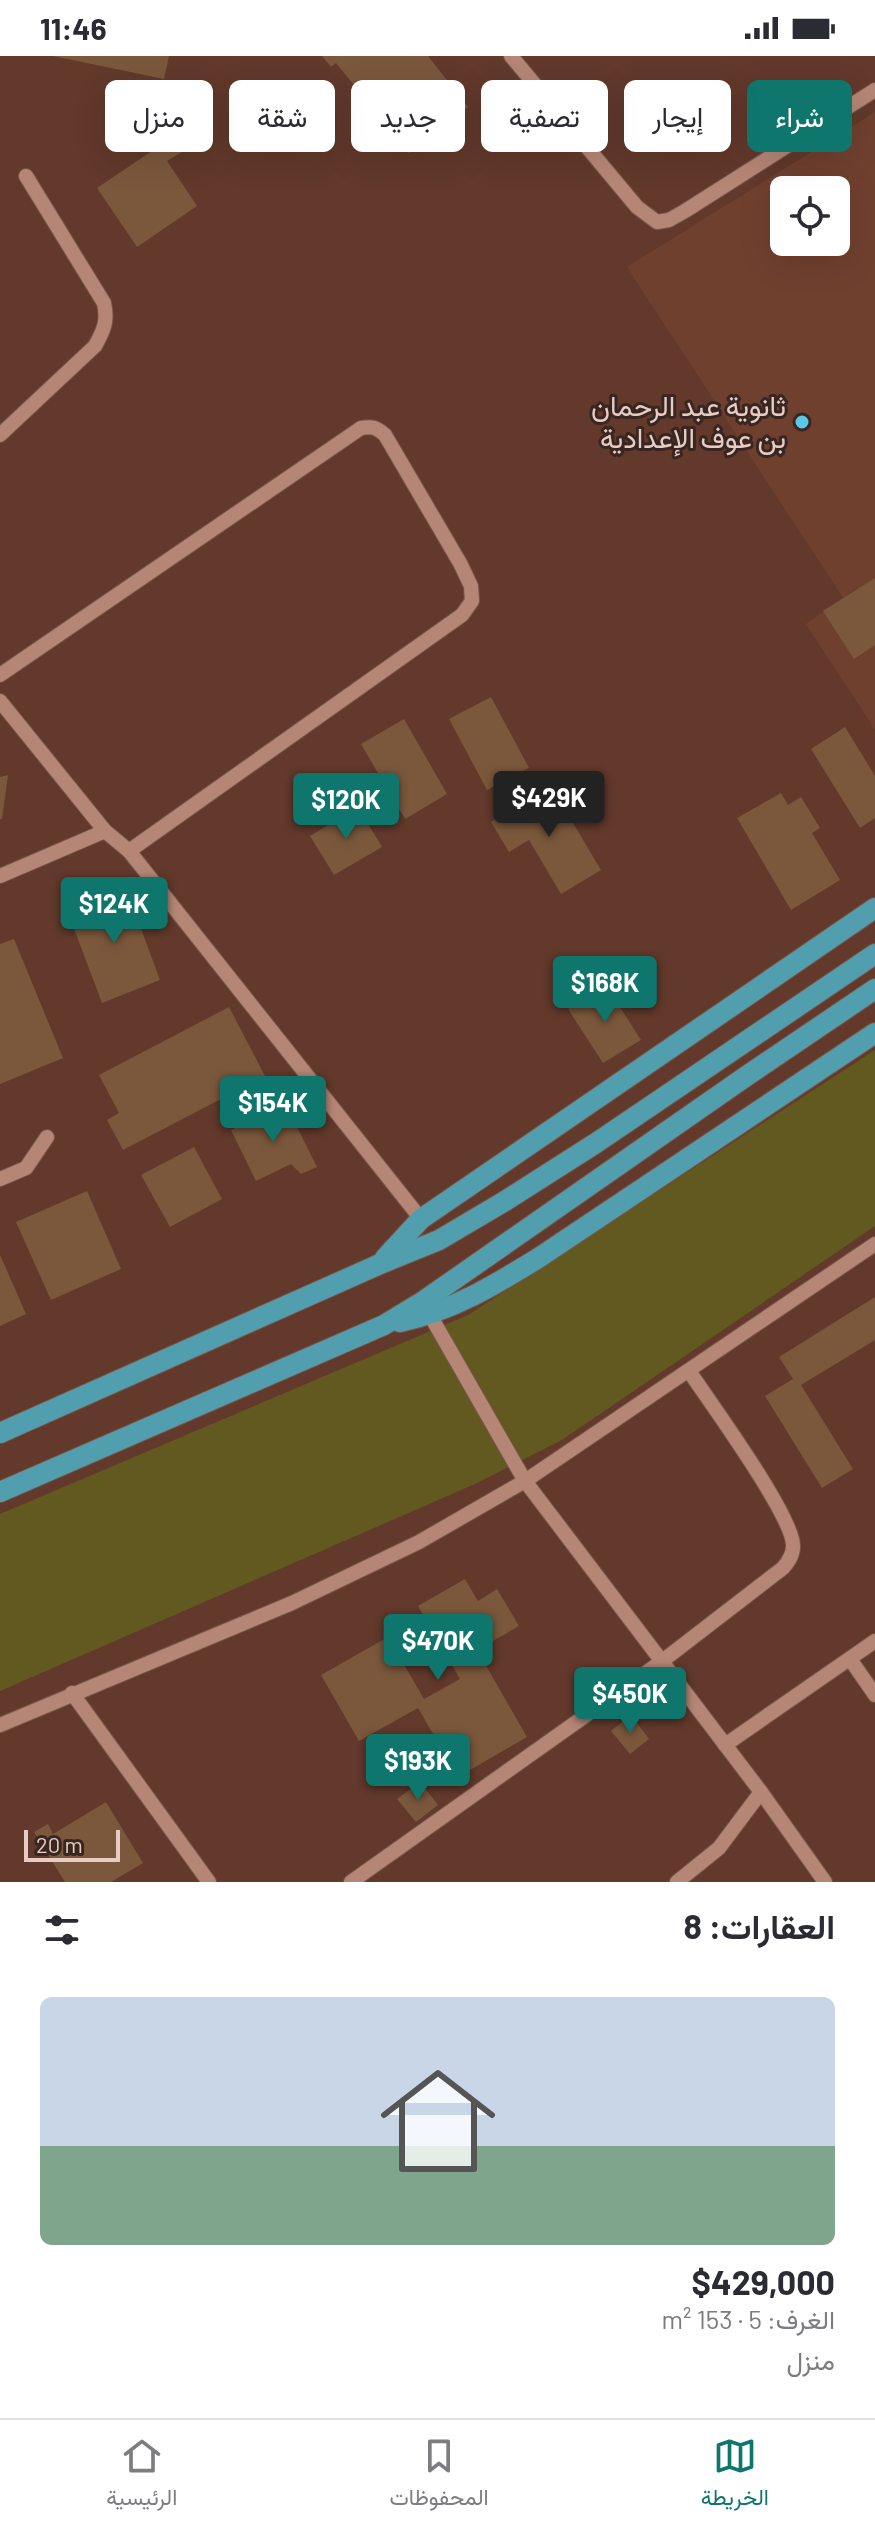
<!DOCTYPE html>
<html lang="ar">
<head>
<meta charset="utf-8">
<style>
	:root { --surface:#fff; --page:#f2f2f3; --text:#2b2b33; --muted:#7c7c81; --line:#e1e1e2; --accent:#0f766e }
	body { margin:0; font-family:Barlow,Vazirmatn,sans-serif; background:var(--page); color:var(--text); direction:rtl; height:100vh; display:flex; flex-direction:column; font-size:30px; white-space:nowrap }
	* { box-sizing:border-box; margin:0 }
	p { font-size:26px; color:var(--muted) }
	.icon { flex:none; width:44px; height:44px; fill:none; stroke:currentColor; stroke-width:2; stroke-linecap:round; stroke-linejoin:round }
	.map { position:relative; height:1826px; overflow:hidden; direction:ltr }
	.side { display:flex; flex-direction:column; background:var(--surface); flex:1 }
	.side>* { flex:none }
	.guide { position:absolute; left:24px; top:24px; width:828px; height:72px; direction:rtl; display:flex; gap:16px }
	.buttons { position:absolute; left:770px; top:120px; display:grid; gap:16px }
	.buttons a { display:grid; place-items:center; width:80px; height:80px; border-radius:12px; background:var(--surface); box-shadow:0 8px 32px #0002; font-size:40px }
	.scale { position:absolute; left:24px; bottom:20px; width:96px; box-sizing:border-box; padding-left:8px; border:4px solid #e6ccc4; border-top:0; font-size:22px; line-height:28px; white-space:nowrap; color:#e6ccc4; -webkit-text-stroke:6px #392620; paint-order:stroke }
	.price { position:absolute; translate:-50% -68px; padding:0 18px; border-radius:8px; background:var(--accent); color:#fff; font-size:26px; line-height:52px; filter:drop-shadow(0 2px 4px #0008) }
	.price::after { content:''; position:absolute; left:50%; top:48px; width:24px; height:18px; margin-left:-12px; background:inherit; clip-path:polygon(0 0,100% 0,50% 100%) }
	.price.on { background:#222; color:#fff }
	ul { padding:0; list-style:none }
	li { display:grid; align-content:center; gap:16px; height:424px; padding:0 40px }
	li span { display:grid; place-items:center; height:248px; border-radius:12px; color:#555 }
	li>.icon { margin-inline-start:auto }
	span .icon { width:144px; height:144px; fill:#fffc; stroke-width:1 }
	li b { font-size:34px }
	h2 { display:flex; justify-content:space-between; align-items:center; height:96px; padding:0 40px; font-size:34px }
	.chip { padding:0 28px; border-radius:12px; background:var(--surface); box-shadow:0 8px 32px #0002; font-size:28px; line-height:72px }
	.chip.on { background:var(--accent); color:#fff }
	.status { display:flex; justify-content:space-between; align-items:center; height:56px; padding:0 40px; background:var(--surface); direction:ltr }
	.status svg { height:22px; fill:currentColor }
	.tab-bar { display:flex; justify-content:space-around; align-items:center; height:112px; border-top:2px solid var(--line); background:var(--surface); font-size:22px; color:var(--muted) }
	.tab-bar a { display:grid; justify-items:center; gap:4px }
	.tab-bar .on { color:var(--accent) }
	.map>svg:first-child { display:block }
	.built { fill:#70402f; fill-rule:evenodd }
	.green { fill:#625920 }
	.building { fill:#7b583c }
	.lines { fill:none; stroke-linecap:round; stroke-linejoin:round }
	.minor-casing { stroke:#79564b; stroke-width:16 }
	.major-casing { stroke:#79564b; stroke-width:22 }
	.minor { stroke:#b58676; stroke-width:14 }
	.major { stroke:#519fae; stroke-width:20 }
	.poi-dot { fill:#5bc8e7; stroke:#392620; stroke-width:3 }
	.labels { text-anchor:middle; stroke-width:6; stroke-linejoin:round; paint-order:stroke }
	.poi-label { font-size:28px; fill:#e6ccc4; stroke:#392620; text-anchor:end }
</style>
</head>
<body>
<div class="status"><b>11:46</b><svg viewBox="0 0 49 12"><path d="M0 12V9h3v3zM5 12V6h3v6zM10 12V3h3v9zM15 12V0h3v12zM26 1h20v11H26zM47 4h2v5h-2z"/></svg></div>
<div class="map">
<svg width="875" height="1826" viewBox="0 0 875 1826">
	<rect width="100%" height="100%" fill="#62392b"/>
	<path class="built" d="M875,56V674L806,568L843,542L627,211ZM784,134H836V186H784Z"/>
	<path class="green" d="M875,994V1170L562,1384L475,1428L0,1635V1458L468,1259Z"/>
	<g class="building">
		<path d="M53,0H169L164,23Z"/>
		<path d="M322,0H428L468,51L409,97L336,7L331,11Z"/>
		<path d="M159,63L182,96L167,105L197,150L137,191L97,132L152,95L140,76Z"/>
		<path d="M875,522V589L854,603L823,555Z"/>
		<path d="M491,641L529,712L487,734L449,663Z"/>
		<path d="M404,663L447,738L405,763L361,688Z"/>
		<path d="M845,671L875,720V762L860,772L811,693Z"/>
		<path d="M8,719L2,763H0V721Z"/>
		<path d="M551,730L601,814L561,838L529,784L509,796L491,766Z"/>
		<path d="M781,737L788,749L801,741L820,772L812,777L840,824L791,854L737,762Z"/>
		<path d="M358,751L382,791L334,819L310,780Z"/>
		<path d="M126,832L160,924L102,947L67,854Z"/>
		<path d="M14,883L63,1002L0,1028V888Z"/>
		<path d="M606,929L641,984L603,1007L568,953Z"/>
		<path d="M229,951L265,1020L123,1094L107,1064L119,1057L99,1019Z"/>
		<path d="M285,1047L317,1111L301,1118L291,1108L256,1125L231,1074Z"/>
		<path d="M194,1091L222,1143L170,1171L141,1119Z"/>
		<path d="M87,1135L121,1213L51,1244L16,1166Z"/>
		<path d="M0,1199L26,1258L0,1270Z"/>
		<path d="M875,1241V1284L801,1329L853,1413L822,1432L765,1340L793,1323L779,1301Z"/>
		<path d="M465,1523L478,1545L497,1533L519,1570L477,1594L527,1681L458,1721L418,1652L359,1685L321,1619L388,1581L424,1643L460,1623L418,1550Z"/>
		<path d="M631,1659L649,1683L630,1698L611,1675Z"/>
		<path d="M420,1726L438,1749L416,1766L397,1743Z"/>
		<path d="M106,1746L143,1807L111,1826H65L34,1776L48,1768L53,1778Z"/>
	</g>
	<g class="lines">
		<defs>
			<g id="minor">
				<path d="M511,0L637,151L657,166L669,164L685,155L875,34"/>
				<path d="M0,379L95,290C104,274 108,265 104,247L26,120"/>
				<path d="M0,619L361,372C372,370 376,371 385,379L460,507L471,530L472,545L462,559L129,795"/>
				<path d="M0,645L105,775L129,795L421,1163"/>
				<path d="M0,820L105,775"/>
				<path d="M0,1123L26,1112L47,1081"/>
				<path d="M426,1252L525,1425L761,1736L825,1826"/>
				<path d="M850,1603L875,1639"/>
				<path d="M72,1637L209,1826"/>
				<path d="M0,1669L292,1547L419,1486L525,1425L875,1188"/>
				<path d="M725,1689L875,1585"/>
				<path d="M351,1826L661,1606L783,1512C789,1505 793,1499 793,1490C794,1461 709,1345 689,1315"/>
				<path d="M677,1826L719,1792L761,1736"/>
			</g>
			<g id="major">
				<path d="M385,1202L421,1163L875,852"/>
				<path d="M400,1266C452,1255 495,1229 540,1201L875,977"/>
				<path d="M0,1377L380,1208L439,1184L505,1145L596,1087L875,898"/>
				<path d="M0,1436L384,1269L422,1246L745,1021L875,933"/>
			</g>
		</defs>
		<use href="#minor" class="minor-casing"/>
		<use href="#major" class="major-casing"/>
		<use href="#minor" class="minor"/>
		<use href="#major" class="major"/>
	</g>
	<circle class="poi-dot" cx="802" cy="366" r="8"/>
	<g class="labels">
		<g class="poi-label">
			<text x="786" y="360">ثانوية عبد الرحمان<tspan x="786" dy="32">بن عوف الإعدادية</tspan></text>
		</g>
	</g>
</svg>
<div class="buttons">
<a><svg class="icon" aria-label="locate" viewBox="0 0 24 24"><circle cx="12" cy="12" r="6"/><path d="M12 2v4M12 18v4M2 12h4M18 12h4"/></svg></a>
</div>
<div class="scale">20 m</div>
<b class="price on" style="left:549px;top:783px">$429K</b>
<b class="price" style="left:346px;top:785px">$120K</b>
<b class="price" style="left:114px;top:889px">$124K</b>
<b class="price" style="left:605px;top:968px">$168K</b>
<b class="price" style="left:273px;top:1088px">$154K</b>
<b class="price" style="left:438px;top:1626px">$470K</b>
<b class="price" style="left:630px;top:1679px">$450K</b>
<b class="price" style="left:418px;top:1746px">$193K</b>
<div class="guide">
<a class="chip on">شراء</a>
<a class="chip">إيجار</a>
<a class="chip">تصفية</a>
<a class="chip">جديد</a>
<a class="chip">شقة</a>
<a class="chip">منزل</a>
</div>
</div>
<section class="side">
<h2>العقارات: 8<svg class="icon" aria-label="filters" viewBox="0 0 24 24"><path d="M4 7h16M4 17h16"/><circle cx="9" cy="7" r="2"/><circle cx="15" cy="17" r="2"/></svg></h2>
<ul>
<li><span style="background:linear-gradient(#c9d6e8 60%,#7fa58c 0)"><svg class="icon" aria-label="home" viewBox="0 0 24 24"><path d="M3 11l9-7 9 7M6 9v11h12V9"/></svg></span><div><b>$429,000</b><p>الغرف: 5 · 153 m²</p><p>منزل</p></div></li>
</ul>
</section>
<nav class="tab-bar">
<a class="on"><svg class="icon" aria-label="map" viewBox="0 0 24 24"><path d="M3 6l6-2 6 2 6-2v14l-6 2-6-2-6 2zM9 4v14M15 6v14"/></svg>الخريطة</a>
<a><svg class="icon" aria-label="saved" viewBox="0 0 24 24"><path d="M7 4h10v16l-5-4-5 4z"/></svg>المحفوظات</a>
<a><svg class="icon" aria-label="home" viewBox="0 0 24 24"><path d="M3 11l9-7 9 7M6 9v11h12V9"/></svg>الرئيسية</a>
</nav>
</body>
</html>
